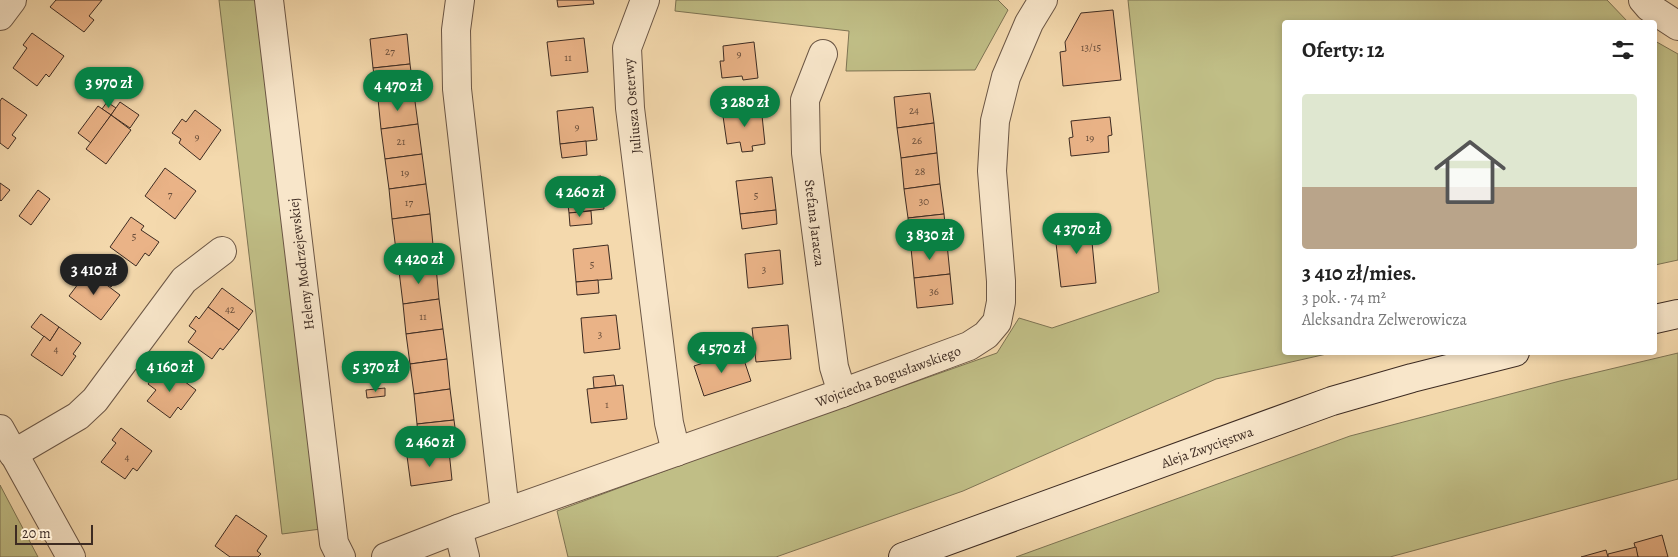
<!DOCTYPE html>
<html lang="pl">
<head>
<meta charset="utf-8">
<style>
	:root { --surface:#fff; --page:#f6f6f6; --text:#222; --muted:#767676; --line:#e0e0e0; --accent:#0b8043 }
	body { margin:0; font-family:Alegreya,serif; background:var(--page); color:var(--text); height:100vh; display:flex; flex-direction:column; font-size:19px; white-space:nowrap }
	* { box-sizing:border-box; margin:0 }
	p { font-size:16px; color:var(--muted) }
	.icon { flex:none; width:28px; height:28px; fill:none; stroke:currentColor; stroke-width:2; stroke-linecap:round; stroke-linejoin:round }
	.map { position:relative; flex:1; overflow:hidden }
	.sheet { position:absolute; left:1282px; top:20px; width:375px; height:335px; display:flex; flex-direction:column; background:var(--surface); border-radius:5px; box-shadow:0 2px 8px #0003 }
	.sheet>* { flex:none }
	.scale { position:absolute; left:15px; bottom:12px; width:78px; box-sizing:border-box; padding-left:5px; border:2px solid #3d2b22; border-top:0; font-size:14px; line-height:18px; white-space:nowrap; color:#3d2b22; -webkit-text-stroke:4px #f8e6ca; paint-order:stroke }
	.price { position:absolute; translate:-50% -42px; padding:0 11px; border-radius:18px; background:var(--accent); color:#fff; font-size:16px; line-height:32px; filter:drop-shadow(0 1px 2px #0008) }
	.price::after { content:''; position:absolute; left:50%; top:30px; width:15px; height:11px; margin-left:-8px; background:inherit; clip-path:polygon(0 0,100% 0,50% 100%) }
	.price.on { background:#222; color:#fff }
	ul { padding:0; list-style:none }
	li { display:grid; align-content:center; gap:10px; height:265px; padding:0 20px }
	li+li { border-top:1px solid var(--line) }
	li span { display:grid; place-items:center; height:155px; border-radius:5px; color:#555 }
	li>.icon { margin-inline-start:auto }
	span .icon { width:90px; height:90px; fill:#fffc; stroke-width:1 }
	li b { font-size:21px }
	h2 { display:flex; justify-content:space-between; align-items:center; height:60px; padding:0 20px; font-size:21px }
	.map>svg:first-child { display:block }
	.green { fill:#c0be86; stroke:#7e7454 }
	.building { fill:#eab387; stroke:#3d2b22 }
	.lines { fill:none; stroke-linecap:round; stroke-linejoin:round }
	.street-casing { stroke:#6b5645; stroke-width:30 }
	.secondary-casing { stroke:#3d2b22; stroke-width:30 }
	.street { stroke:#f8e6ca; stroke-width:28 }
	.secondary { stroke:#f8e6ca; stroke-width:28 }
	.labels { text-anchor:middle; stroke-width:5; stroke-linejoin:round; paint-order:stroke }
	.number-label { font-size:11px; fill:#684d3b }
	.street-label { font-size:14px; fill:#3d2b22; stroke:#f8e6ca }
</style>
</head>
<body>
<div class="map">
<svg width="1678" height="557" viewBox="0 0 1678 557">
	<rect width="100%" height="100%" fill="#f4d9ad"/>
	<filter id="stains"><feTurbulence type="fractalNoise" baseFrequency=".004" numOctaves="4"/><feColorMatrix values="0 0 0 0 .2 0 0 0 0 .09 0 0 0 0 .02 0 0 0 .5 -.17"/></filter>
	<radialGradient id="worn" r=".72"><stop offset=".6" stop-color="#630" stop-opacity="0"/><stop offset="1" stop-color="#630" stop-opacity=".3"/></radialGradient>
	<g class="green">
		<path d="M219,0H258L321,529L282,534Z"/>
		<path d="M676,0H998L1008,10L975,70L846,71L849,31L675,11Z"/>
		<path d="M1128,0H1607L1628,22H1285V352L1331,353L1216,379L963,491L776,557H568L557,511L702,457L997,353L1019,318L1052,328L1159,292Z"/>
		<path d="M1655,41L1678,54V260L1655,265Z"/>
		<path d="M1678,353V479L1390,557H1016L1350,436L1560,381Z"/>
		<path d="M0,485L38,557H0Z"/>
	</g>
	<g class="building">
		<path d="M56,0H102L89,16L94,20L84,32L50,7Z"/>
		<path d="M557,0H593L594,4L558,7Z"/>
		<path d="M1113,10L1121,80L1063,86L1060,52L1066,51L1065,42L1081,13Z"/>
		<path d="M32,33L64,56L49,77L46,74L37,86L13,68L27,48L23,45Z"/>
		<path d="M407,34L410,64L373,68L370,39Z"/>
		<path d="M584,38L588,72L551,76L547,42Z"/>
		<path d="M754,42L758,78L743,80L742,76L722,78L720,61H724L723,46Z"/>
		<path d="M410,64L414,94L378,99L373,68Z"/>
		<path d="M930,93L934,123L897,128L894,97Z"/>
		<path d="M414,94L418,124L381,129L378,99Z"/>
		<path d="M2,98L27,115L12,135L16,138L8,149L0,143V101Z"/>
		<path d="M107,102L116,108L111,115L102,109Z"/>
		<path d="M120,102L139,115L130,128L111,115Z"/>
		<path d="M98,106L111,115L91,143L78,133Z"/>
		<path d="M761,106L765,144L752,146L753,151L742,152L740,142L727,144L723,116L736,115V110Z"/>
		<path d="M593,107L597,140L560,144L557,111Z"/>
		<path d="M195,110L221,130L200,160L179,143L181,139L172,133L182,119L186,122Z"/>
		<path d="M111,115L131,130L106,164L86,149Z"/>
		<path d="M1110,117L1112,135L1108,136L1109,152L1071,156L1069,138L1073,137L1071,121Z"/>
		<path d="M934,123L937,153L901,158L897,128Z"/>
		<path d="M418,124L422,154L385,159L381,129Z"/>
		<path d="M586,141L587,155L562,158L560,144Z"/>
		<path d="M937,153L940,184L904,189L901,158Z"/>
		<path d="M422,154L426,184L389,189L385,159Z"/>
		<path d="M165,168L196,191L175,219L145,196Z"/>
		<path d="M601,176L604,209L569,213L565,180Z"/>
		<path d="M772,177L776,210L740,214L736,181Z"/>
		<path d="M0,183L10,190L1,201L0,200Z"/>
		<path d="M426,184L430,214L392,219L389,189Z"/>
		<path d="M940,184L944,214L908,218L904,189Z"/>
		<path d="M38,190L50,199L31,225L19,216Z"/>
		<path d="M776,210L777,224L742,229L740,214Z"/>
		<path d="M591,211L592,224L570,226L569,213Z"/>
		<path d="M430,214L433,245L396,250L392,219Z"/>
		<path d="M944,214L947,244L911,248L908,218Z"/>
		<path d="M131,217L144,226L141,230L159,242L149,256L145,253L136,266L110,247Z"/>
		<path d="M1096,224L1098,242H1092L1096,283L1061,287L1056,243H1059L1057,228Z"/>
		<path d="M947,244L950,274L914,278L911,248Z"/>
		<path d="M608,245L612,279L576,282L573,249Z"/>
		<path d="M780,250L783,284L748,288L745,254Z"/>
		<path d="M99,260L120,276L111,287L90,272Z"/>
		<path d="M436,267L439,299L403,304L399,271Z"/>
		<path d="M88,271L120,295L101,320L69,296Z"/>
		<path d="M950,274L953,304L917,308L914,278Z"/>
		<path d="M598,280L599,293L577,295L576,282Z"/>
		<path d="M222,288L253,311L239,330L208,307Z"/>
		<path d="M439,299L443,329L406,334L403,304Z"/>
		<path d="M208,307L239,330L223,350L220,348L212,359L188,342L196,331L189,326L196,316L199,319Z"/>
		<path d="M41,314L59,327L50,341L31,327Z"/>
		<path d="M616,315L620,349L584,353L581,318Z"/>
		<path d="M788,325L791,359L756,362L752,328Z"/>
		<path d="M59,327L81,343L73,354L76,356L62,376L31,355L44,336L50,341Z"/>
		<path d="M443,329L447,359L410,364L406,334Z"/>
		<path d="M741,351L751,381L704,396L694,366Z"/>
		<path d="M447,359L450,389L414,394L410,364Z"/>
		<path d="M165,367L196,390L181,410L178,407L170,418L147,401L156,390L148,384L154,376L157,379Z"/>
		<path d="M614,375L616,386L594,388L593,377Z"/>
		<path d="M623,385L627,419L591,423L587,389Z"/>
		<path d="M385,388V396L367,398L366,390Z"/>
		<path d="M450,389L454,420L417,424L414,394Z"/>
		<path d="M454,420L458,450L420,454L417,424Z"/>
		<path d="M121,428L152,451L137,471L133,468L125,479L101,462L116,443L112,440Z"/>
		<path d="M449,451L452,480L411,486L407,456Z"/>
		<path d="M236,515L267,536L257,551L261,554L258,557H230L215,546Z"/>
		<path d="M1662,535L1668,557H1638L1634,543Z"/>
		<path d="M1636,547L1638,557H1608V554Z"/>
		<path d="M1606,550L1608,557H1581Z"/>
	</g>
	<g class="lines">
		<defs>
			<g id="street">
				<path d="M269,0L334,543L341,557"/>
				<path d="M460,0L456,30L457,89L505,512"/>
				<path d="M645,0L627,48L630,108L669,423L676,452"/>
				<path d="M1643,0L1649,7L1678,26"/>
				<path d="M0,16L12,0"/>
				<path d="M823,54L805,100L806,153L834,367L842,393"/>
				<path d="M0,429L71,557"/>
				<path d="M13,454L78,416L95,400L184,280L222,251"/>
				<path d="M458,529L465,557"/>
				<path d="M386,557L458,529L842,393L969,346L986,335L997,322L1001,302V281L992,171L995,121L1006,77L1029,23L1043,0"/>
			</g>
			<g id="secondary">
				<path d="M1655,319L1678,314"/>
				<path d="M903,557L1332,401L1412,378L1515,352"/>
			</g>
		</defs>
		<use href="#street" class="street-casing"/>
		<use href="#secondary" class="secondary-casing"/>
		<use href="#street" class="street"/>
		<use href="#secondary" class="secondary"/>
	</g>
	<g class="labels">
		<g class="number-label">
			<text x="1091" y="51">13/15</text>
			<text x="390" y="55">27</text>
			<text x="739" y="57">9</text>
			<text x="568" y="61">11</text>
			<text x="914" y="114">24</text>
			<text x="577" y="130">9</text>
			<text x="197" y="140">9</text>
			<text x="1090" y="141">19</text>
			<text x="917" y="144">26</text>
			<text x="401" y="145">21</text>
			<text x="920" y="175">28</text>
			<text x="405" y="176">19</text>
			<text x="170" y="198">7</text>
			<text x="756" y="199">5</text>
			<text x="924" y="205">30</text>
			<text x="409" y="206">17</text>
			<text x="134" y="240">5</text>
			<text x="592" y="268">5</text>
			<text x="764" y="273">3</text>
			<text x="934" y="295">36</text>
			<text x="230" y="313">42</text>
			<text x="423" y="320">11</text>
			<text x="600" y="338">3</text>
			<text x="56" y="353">4</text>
			<text x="607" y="408">1</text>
			<text x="127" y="461">4</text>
		</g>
		<g class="street-label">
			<text transform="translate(632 106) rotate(-95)" y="5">Juliusza Osterwy</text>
			<text transform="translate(815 223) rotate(83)" y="5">Stefana Jaracza</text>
			<text transform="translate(301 264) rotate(-97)" y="5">Heleny Modrzejewskiej</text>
			<text transform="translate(888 376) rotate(-20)" y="5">Wojciecha Bogusławskiego</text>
			<text transform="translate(1207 447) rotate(-20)" y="5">Aleja Zwycięstwa</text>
		</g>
	</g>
	<rect width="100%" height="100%" filter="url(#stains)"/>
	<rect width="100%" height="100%" fill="url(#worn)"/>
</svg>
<div class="scale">20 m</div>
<b class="price" style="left:109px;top:109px">3 970 zł</b>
<b class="price" style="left:398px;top:112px">4 470 zł</b>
<b class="price" style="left:745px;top:128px">3 280 zł</b>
<b class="price" style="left:580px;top:218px">4 260 zł</b>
<b class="price" style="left:1077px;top:255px">4 370 zł</b>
<b class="price" style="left:930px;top:261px">3 830 zł</b>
<b class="price" style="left:419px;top:285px">4 420 zł</b>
<b class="price on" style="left:94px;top:296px">3 410 zł</b>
<b class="price" style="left:722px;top:374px">4 570 zł</b>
<b class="price" style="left:170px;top:393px">4 160 zł</b>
<b class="price" style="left:376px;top:393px">5 370 zł</b>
<b class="price" style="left:430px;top:468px">2 460 zł</b>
<section class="sheet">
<h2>Oferty: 12<svg class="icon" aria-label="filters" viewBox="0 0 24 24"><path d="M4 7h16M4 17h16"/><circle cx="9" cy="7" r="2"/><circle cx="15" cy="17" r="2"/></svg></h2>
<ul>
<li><span style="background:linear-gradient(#dfe7d0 60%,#b9a48a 0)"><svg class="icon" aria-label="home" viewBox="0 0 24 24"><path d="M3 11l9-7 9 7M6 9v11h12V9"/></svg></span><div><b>3 410 zł/mies.</b><p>3 pok. · 74 m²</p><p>Aleksandra Zelwerowicza</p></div></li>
</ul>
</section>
</div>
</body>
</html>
